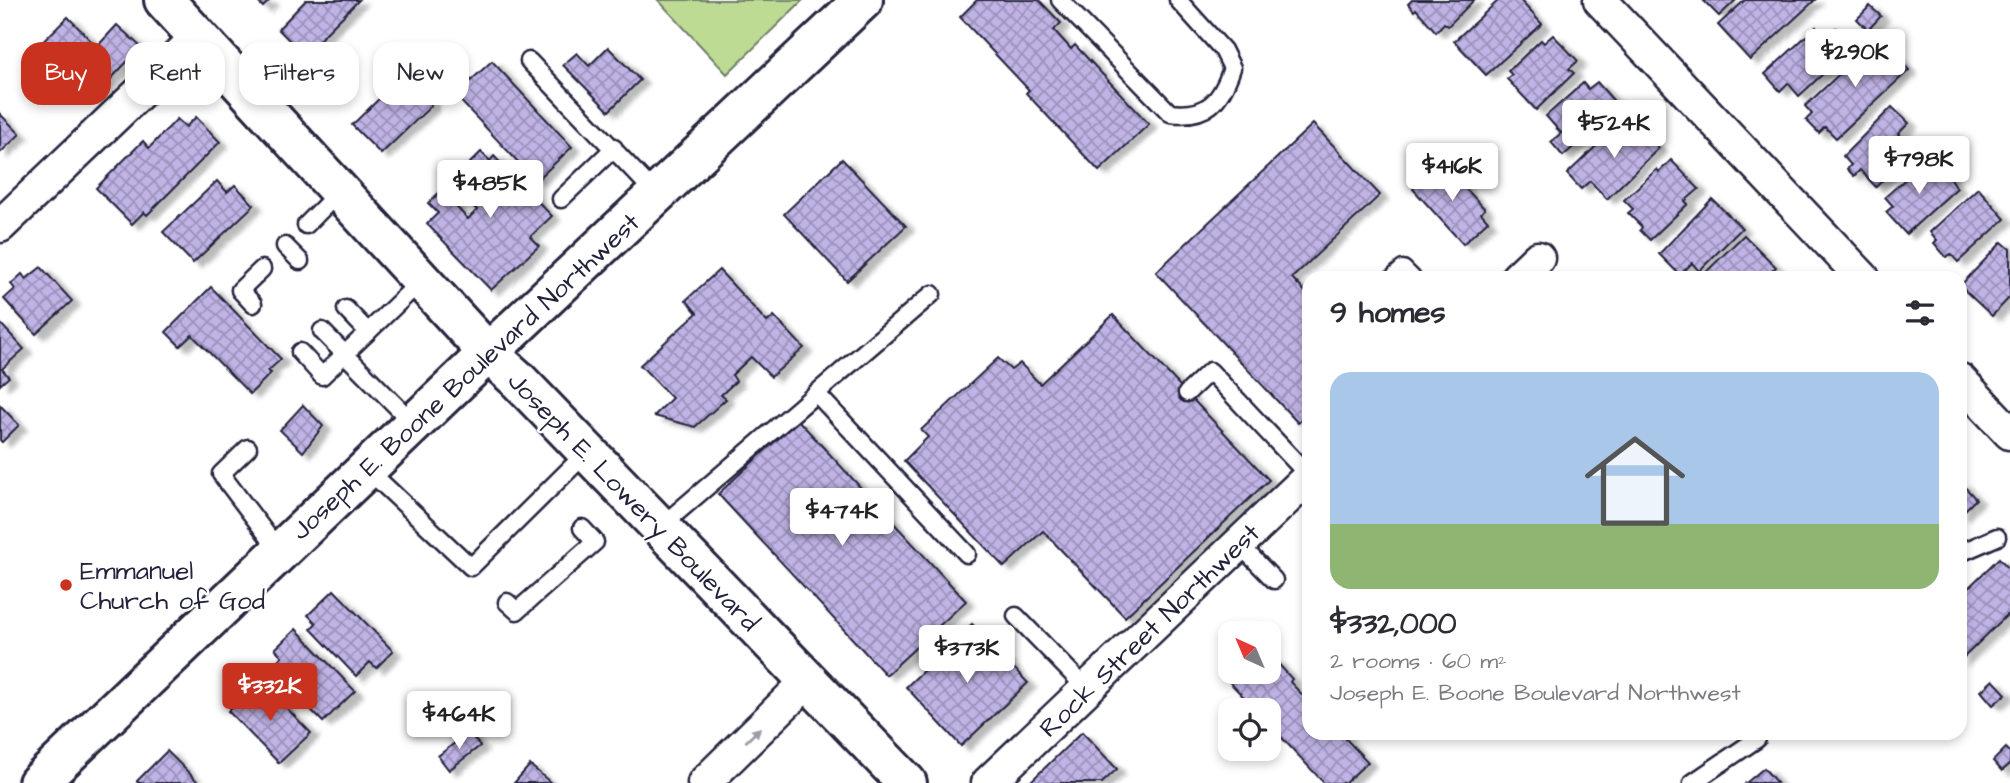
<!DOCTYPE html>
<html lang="en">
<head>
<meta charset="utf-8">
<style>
	:root { --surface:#fff; --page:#f2f2f3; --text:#2b2b33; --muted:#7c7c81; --line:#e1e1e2; --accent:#c8321e }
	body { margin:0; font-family:"Architects Daughter",sans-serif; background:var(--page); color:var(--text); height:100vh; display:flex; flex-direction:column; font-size:26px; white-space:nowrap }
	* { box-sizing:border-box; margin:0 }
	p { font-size:23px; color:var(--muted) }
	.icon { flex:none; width:38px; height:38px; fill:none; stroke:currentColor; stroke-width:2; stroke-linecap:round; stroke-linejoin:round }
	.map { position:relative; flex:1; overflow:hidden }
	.panel { position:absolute; left:1302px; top:271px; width:665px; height:469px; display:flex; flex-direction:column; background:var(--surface); border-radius:21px; box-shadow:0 4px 10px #0003 }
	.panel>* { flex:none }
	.top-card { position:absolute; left:21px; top:42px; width:665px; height:63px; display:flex; gap:14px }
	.needle { width:46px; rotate:316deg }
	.tools { position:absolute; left:1218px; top:621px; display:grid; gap:14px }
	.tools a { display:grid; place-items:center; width:63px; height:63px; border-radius:14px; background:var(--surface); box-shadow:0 4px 10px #0003; font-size:35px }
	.price { position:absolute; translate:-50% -60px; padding:0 16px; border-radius:7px; background:#fff; color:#222; font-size:23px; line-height:46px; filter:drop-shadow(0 2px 4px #0008) }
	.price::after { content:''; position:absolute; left:50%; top:42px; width:21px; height:16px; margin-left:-10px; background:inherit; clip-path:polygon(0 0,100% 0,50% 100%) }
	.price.current { background:var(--accent); color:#fff }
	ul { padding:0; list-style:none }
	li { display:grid; align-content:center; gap:14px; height:371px; padding:0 28px }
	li+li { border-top:2px solid var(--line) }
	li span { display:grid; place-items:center; height:217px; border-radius:21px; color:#555 }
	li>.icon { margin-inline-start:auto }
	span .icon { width:126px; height:126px; fill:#fffc; stroke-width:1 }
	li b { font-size:30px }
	h2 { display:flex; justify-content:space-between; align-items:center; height:84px; padding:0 28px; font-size:30px }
	.pill { padding:0 24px; border-radius:21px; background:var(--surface); box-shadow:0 4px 10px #0003; font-size:24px; line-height:63px }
	.pill.current { background:var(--accent); color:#fff }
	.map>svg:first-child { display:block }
	.park { fill:#bddb93; stroke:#707e67; stroke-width:2 }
	.building { fill:url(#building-cross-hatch); stroke:#22223b; stroke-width:2; filter:url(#shadow) }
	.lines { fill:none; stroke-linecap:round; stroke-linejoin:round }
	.service-casing { stroke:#22223b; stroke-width:21 }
	.minor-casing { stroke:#22223b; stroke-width:37 }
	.secondary-casing { stroke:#22223b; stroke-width:44 }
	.service { stroke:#fff; stroke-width:16 }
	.minor { stroke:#fff; stroke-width:32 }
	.secondary { stroke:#fff; stroke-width:38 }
	.oneway { fill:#9c9ca7 }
	.poi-dot { fill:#c8321e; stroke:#fff; stroke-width:2.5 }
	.labels { text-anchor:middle; stroke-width:5; stroke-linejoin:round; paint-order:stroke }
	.street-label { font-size:26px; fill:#22223b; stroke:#fff }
	.poi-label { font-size:26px; fill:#22223b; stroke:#fff; text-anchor:start }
</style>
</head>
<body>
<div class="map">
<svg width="2010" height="783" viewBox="0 0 2010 783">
	<defs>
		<pattern id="building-cross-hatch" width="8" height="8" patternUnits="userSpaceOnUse" patternTransform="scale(1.75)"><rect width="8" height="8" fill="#c0b3e5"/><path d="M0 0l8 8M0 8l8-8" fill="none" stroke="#9c91bb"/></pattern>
		<filter id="shadow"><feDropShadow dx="8" dy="4.5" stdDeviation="2" flood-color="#0004"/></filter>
	</defs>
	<rect width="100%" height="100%" fill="#fff"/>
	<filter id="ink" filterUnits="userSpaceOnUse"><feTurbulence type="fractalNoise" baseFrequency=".0143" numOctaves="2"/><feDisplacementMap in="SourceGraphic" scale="14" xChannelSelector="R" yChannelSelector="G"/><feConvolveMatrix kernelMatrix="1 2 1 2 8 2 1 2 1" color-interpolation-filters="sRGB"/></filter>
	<g filter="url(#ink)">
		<path class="park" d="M658,0H803L727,74Z"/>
		<g class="building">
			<path d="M256,0H270L263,7Z"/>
			<path d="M306,0H359L304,55L278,29Z"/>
			<path d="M977,0H1039L1061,23L1054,30L1071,49L1075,45L1149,124L1099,171L1026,93L1029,90L960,17Z"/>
			<path d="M1412,0H1474L1448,26L1444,23L1436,32L1416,9L1414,11L1408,4Z"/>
			<path d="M1499,0H1520L1542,24L1486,75L1454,41Z"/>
			<path d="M1703,0H1736L1719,16Z"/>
			<path d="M1745,0H1815L1750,60L1718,25Z"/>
			<path d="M1870,6L1881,16L1868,30L1857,19Z"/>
			<path d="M68,17L94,44L48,87L23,61Z"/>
			<path d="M117,25L141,47L92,99L69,77Z"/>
			<path d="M1816,27L1826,37L1836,28L1853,46L1799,96L1788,83L1780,91L1765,74Z"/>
			<path d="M1553,35L1578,61L1569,69L1574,73L1536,110L1507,79L1512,75L1508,71L1541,40L1544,43Z"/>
			<path d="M1878,38L1909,70L1836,138L1825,127L1819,133L1806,120L1812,114L1805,106Z"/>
			<path d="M608,47L640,80L609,111L563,65L577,53L589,66Z"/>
			<path d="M492,61L572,147L536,181L455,95Z"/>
			<path d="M415,64L439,89L430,100L431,106L381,154L352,125Z"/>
			<path d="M1597,82L1619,107L1563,156L1551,142L1561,133L1546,116L1583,83L1588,89Z"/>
			<path d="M1892,107L1909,123L1898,134L1904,139L1900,143L1910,152L1876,187L1860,170L1854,176L1847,169L1851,165L1843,156Z"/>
			<path d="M0,114L20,134L0,153Z"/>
			<path d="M196,117L220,142L147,215L144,212L132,224L96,188L143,141L149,148L177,119L186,127Z"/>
			<path d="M1313,124L1380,195L1292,278L1309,296V413L1298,423L1156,272Z"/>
			<path d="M1619,124L1628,133L1636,125L1659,148L1607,199L1590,181L1581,189L1567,174Z"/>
			<path d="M481,152L490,161L494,156L552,216L530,237L539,246L491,290L427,224L438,213L428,203L441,191L468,219L477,210L450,183Z"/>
			<path d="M842,159L906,226L847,281L784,214Z"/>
			<path d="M1928,159L1940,173L1945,169L1957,188L1906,234L1886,212L1893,206L1885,197Z"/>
			<path d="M1671,160L1699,189L1685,201L1688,204L1650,240L1640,230L1642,227L1628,213L1633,209L1624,200L1657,169L1659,172Z"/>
			<path d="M1442,163L1485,209L1481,213L1488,221L1463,244L1413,189Z"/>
			<path d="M217,181L227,192L235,185L254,205L193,263L163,232Z"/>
			<path d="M1978,188L2005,219L1958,262L1951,254L1946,257L1934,243L1937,240L1930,232Z"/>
			<path d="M1712,199L1742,228L1699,271L1692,263L1680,275L1659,254Z"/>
			<path d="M1744,235L1776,267L1765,278H1700Z"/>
			<path d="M2002,242L2010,249V297L1992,316L1960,286Z"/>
			<path d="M41,267L72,301L36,334L4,299L15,289L11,284L22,274L26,279Z"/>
			<path d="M719,270L767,322L774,316L804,348L771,377L751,357L732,375L736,381L721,395L726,399L695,427L654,416L672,398L640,365L697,313L686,300Z"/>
			<path d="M211,287L281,359L268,371L271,373L250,394L192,335L180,346L166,332Z"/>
			<path d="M1113,315L1269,480L1125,617L1043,531L1004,567L904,461L928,437L921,430L998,358L1011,370L1020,363L1040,384Z"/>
			<path d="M0,323L24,349L2,369L9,377L0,385Z"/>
			<path d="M0,405L19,425L2,442L0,440Z"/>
			<path d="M303,405L323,426L303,452L280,430Z"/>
			<path d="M798,420L966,601L886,675L718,494Z"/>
			<path d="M1960,482L1976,499L1960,515Z"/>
			<path d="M1999,558L2010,570V612L1960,661V596Z"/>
			<path d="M334,590L393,651L376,668L370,662L356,676L311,629L316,623L308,615Z"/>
			<path d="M972,624L1028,683L961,746L906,687Z"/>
			<path d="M296,629L355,691L323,722L270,668L282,656L275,649Z"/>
			<path d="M1269,657L1273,662L1275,660L1292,679L1290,682L1309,702V733H1346L1344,737L1368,762L1345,783H1324L1269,724V710H1256L1219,671L1230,661V672H1269Z"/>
			<path d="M1993,680L2006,694L1993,705L1981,691Z"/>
			<path d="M264,685L311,733L279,763L228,711L248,691L252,696Z"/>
			<path d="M469,732L480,746L449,770L438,756Z"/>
			<path d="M1082,732L1117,769L1102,783H1029Z"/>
			<path d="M2006,748L2010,752V764L2002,771L1993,761Z"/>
			<path d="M167,751L199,783H139L137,781Z"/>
			<path d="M530,765L551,783H514Z"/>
			<path d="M1764,768L1777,783H1746Z"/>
		</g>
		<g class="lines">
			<defs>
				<g id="service">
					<path d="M1060,0L1170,113C1207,118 1221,101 1232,68L1223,50L1178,0"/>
					<path d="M529,61L657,195"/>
					<path d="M561,199L614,148"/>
					<path d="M306,225L340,191"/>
					<path d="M285,246L300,261"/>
					<path d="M1393,278L1403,269L1412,278"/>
					<path d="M253,304L240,290L262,269"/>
					<path d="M346,309L368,332"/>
					<path d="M322,331L414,424"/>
					<path d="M300,352L322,376L422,280"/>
					<path d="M816,393L967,554"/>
					<path d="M1187,393L1210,371L1309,476"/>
					<path d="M248,448L221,474L280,552"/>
					<path d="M367,469L471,567L586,453"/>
					<path d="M659,528L932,294"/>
					<path d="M1239,544L1274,580"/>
					<path d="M1960,553L1997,537"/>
					<path d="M507,602L517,611L595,542L582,528"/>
					<path d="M1016,616L1087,689"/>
					<path d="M1692,783L1757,739"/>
				</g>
				<g id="minor">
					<path d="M1600,0L1863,278"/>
					<path d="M0,226L199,36"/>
					<path d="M1517,278L1538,258"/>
					<path d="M1960,380L2010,433"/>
					<path d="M704,783L809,680"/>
					<path d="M988,783L1309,477"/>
				</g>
				<g id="secondary">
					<path d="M164,0L488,353L516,378L907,783"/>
					<path d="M38,783L488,353L863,0"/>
				</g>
			</defs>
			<use href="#service" class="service-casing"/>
			<use href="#minor" class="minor-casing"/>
			<use href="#secondary" class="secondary-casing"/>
			<use href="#service" class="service"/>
			<use href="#minor" class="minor"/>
			<use href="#secondary" class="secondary"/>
		</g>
		<defs><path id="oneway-solid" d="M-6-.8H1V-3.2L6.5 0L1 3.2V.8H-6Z" transform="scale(1.75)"/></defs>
		<use class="oneway" href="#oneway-solid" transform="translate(753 735) rotate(-44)"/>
	</g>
	<circle class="poi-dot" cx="66" cy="585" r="7"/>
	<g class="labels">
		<g class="street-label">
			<text transform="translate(465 376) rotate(-43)" y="9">Joseph E. Boone Boulevard Northwest</text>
			<text transform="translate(634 501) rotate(46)" y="9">Joseph E. Lowery Boulevard</text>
			<text transform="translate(1149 630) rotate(-44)" y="9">Rock Street Northwest</text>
		</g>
		<g class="poi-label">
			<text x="80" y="579">Emmanuel<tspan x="80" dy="30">Church of God</tspan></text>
		</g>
	</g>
</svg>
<div class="tools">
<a><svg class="needle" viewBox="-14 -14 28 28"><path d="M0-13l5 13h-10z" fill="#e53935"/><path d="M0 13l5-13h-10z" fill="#7c7c81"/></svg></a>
<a><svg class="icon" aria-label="locate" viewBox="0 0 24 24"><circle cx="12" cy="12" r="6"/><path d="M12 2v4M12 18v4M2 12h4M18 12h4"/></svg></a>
</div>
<b class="price" style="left:1855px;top:89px">$290K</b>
<b class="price" style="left:1614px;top:160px">$524K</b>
<b class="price" style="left:1919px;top:196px">$798K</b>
<b class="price" style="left:1452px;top:203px">$416K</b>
<b class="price" style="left:490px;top:220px">$485K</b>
<b class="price" style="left:842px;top:548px">$474K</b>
<b class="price" style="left:967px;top:685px">$373K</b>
<b class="price current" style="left:270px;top:723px">$332K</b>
<b class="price" style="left:459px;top:751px">$464K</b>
<div class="top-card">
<a class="pill current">Buy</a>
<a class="pill">Rent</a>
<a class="pill">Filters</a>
<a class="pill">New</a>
</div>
<section class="panel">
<h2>9 homes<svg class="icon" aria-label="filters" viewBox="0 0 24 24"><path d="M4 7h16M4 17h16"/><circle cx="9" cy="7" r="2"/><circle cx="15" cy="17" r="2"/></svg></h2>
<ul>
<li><span style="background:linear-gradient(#a9c7e8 70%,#8fb573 0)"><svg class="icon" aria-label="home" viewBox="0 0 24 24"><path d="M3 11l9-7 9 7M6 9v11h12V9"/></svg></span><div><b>$332,000</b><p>2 rooms · 60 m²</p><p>Joseph E. Boone Boulevard Northwest</p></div></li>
</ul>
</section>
</div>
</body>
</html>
